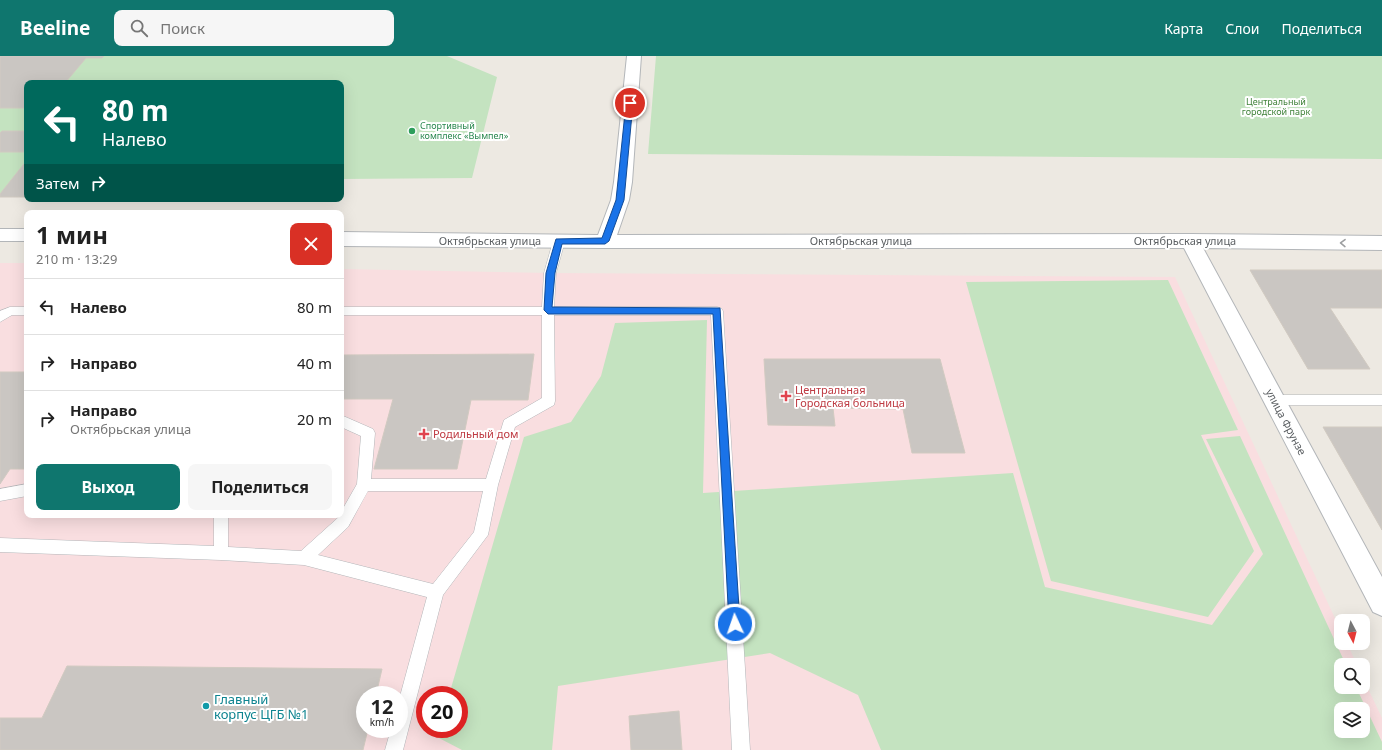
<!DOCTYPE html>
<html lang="ru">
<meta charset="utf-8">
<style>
:root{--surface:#fff;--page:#f6f6f6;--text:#222;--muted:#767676;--line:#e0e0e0;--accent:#0f766e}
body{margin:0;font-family:"Noto Sans",sans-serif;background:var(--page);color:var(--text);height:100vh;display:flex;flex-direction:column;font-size:15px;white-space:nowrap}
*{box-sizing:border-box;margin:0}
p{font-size:13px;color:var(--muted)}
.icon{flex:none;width:22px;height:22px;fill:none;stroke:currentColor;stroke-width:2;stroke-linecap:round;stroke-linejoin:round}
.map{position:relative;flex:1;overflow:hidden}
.drawer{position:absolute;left:24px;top:154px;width:320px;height:308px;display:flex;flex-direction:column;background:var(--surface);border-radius:8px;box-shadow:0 4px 16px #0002}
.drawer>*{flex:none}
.guide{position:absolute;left:24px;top:24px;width:320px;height:122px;border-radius:8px;box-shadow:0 4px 16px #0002;background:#00695c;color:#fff;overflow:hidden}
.needle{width:26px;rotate:173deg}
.fabs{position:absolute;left:1334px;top:558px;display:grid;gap:8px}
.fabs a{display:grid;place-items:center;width:36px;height:36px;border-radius:8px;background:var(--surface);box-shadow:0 4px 16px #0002;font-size:20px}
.speed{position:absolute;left:356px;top:630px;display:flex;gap:8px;font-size:20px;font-weight:700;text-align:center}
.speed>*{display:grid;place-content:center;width:52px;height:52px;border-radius:50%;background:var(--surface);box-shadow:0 4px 16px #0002;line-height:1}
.speed small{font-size:10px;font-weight:400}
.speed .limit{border:6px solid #d22;background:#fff;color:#111}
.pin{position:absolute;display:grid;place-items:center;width:34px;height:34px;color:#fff;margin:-17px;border:2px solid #fff;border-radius:50%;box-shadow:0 1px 4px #0007}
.me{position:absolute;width:44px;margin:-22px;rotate:357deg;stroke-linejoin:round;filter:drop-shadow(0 0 3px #0008)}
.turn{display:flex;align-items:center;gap:14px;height:84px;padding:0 12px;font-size:18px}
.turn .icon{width:52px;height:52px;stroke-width:2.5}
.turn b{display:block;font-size:28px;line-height:34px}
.then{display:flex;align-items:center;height:38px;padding:0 12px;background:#0003;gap:8px;font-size:15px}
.round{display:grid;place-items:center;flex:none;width:42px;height:42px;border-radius:8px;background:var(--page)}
.overview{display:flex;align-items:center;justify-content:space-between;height:68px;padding:0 12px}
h1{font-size:24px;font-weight:700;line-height:30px}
.action{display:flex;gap:8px;margin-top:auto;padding:8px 12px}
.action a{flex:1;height:46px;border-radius:8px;background:var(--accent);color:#fff;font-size:16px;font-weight:700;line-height:46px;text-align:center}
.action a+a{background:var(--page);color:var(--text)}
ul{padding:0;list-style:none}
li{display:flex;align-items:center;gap:12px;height:56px;padding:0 12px;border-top:1px solid var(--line)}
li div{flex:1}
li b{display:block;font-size:15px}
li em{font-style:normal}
header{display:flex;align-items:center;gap:24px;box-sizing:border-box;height:56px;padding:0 20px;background:var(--accent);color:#fff}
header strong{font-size:19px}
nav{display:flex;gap:22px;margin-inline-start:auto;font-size:14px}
.search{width:280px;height:36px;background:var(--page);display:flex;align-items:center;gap:10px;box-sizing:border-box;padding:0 14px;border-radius:8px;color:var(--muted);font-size:15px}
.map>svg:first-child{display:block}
.medical{fill:#f9dee0;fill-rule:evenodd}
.green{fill:#c4e3c0;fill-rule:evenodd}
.building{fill:#cac6c2;stroke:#d1cac1}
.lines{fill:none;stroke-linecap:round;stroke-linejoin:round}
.service-casing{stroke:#b3b6b9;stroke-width:1}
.tertiary-casing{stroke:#b3b6b9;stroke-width:2}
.service{fill:#fff;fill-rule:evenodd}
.tertiary{fill:#fff;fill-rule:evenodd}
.oneway{stroke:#9d9fa1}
.route{fill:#1a73e8;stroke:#114b97}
.leisure-dot{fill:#2e9e5b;stroke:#fff;stroke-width:1.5}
.health-dot{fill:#e0444e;stroke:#fff;stroke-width:1.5}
.culture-dot{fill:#0f9aa8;stroke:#fff;stroke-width:1.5}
.labels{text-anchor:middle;stroke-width:4;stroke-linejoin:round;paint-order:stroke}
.far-park-label{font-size:9px;fill:#40823a;stroke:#fff}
.far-leisure-label{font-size:9px;fill:#27864d;stroke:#fff;text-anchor:start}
.street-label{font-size:11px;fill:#5b5f62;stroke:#fff}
.health-label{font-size:11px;fill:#be3a42;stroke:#fff;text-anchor:start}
.near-culture-label{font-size:13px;fill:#0d838f;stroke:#fff;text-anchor:start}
</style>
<header>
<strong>Beeline</strong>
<div class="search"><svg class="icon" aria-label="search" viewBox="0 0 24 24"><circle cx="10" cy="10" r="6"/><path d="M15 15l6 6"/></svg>Поиск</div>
<nav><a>Карта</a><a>Слои</a><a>Поделиться</a></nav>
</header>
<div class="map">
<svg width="1382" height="694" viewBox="0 0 1382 694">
<rect width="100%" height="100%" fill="#ede9e2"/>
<!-- medical -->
<path class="medical" d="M0,207H27V459H341V213L551,217L1175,221L1341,575V587H1347L1357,609H1341V631H1363V622L1382,662V694H0ZM365,639H399V673H365ZM425,639H459V673H425ZM1341,653H1363V675H1341Z"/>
<!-- green -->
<path class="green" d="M0,0H447L497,21L472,122L341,123V27H27V141H0Z
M656,0H1382V103L648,98Z
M1168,224L1238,374L1201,379L1254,495L1208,561L1051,525L966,226Z
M707,264L703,437L1013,417L1045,531L1212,569L1263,498L1206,383L1240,380L1346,609H1341V631H1356L1382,686V694H881L858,639L770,597L558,630L552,694H462L437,681L439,673H459V639H449L524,381L571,366L601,320L615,267ZM1341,653H1363V675H1341Z"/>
<!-- building -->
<path class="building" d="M0,0H104L102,2H86L65,27H27V52H0Z
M2,75H27V96H0V77Z
M27,104V141H0V138Z
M1250,214H1382V252H1330L1370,313H1308Z
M534,298L528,344H471L457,413H374L393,343H341V299Z
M764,303H940L965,397H912L903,353L833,352L835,370L768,369Z
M0,316H27V413H10L0,428Z
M1323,371H1382V474Z
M67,610L382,613L376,639H365V673H368L363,694H0V662H42Z
M679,655L682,694H631L629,660Z"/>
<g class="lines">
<defs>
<path id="service" d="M559,181L563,182L565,185L556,217L554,251H717L721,252L723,255L750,694H732L711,259H554L555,345L554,349L515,371L498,429L488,479L443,539L403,694H385L391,673H399V644L427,541L304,509L221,504L0,496V482L214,490V459H228V491L301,495L341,459V456L357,428L361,380L341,371V359L373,373L375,377L371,423H486L504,364L542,342V259H341V251H542L544,217L553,185L555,182ZM368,435H483L474,476L433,528L318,499L348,471Z
M10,251H27V259H12L0,266V255Z
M1274,339H1382V349H1274L1269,348L1268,344L1269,340Z
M27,428V440L0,445V433Z"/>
<path id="tertiary" d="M627,0H641L632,126L629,144L617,179L1190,178L1382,180V194L1203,192L1382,521V560L1373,556L1184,192H601L341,190V176L598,179L611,144L614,126Z
M0,173H27V185H0Z"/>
</defs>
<!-- service casing -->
<use href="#service" class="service-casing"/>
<!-- tertiary casing -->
<use href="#tertiary" class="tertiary-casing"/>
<!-- service -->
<use href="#service" class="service"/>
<!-- tertiary -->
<use href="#tertiary" class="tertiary"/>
</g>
<!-- one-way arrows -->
<defs><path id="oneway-chevron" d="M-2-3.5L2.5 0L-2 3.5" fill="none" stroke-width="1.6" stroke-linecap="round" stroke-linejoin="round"/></defs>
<use class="oneway" href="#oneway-chevron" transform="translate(1343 187) rotate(-179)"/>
<!-- route -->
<path class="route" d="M630,45L633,47L624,144L609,185L605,188H562L555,217L552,251L720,252L740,568L738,572L735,574L731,572L729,568L713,258H548L544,254L546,217L556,183L602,182L616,144L626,47Z"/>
<!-- markers -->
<circle class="leisure-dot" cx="412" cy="75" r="4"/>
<g class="health-dot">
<path d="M784 334h4v4h4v4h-4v4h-4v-4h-4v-4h4z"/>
<path d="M422 372h4v4h4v4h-4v4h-4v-4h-4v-4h4z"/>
</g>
<circle class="culture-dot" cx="206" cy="650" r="4"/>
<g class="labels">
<!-- far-park labels -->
<g class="far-park-label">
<text x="1276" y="49">Центральный<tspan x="1276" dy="10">городской парк</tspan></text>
</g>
<!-- far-leisure labels -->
<g class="far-leisure-label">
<text x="420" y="73">Спортивный<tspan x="420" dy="10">комплекс «Вымпел»</tspan></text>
</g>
<!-- street labels -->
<g class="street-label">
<text x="490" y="189">Октябрьская улица</text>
<text x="861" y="189">Октябрьская улица</text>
<text x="1185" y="189">Октябрьская улица</text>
<text transform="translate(1286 366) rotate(62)" y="4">улица Фрунзе</text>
</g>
<!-- health labels -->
<g class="health-label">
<text x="795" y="338">Центральная<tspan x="795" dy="13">Городская больница</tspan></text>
<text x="433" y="382">Родильный дом</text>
</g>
<!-- near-culture labels -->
<g class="near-culture-label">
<text x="214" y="648">Главный<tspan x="214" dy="15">корпус ЦГБ №1</tspan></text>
</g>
</g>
</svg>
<div class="fabs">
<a><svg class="needle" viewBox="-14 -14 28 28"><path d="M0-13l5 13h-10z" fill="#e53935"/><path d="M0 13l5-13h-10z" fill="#767676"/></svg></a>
<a><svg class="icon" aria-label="search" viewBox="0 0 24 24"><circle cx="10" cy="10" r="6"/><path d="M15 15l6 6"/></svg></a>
<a><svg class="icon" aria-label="layers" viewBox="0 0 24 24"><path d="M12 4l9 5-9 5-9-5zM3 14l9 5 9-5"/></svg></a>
</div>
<div class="speed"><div>12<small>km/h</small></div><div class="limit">20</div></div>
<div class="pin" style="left:630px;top:47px;background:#d93025"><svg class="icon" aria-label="arrive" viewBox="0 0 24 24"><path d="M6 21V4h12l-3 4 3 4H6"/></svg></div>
<svg class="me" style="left:735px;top:568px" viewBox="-20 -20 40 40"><circle r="17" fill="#1a73e8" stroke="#fff" stroke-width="3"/><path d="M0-11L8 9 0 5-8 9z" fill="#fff"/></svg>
<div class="guide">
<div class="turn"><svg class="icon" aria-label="left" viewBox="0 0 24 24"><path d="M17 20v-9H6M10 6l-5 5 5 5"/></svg><div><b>80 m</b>Налево</div></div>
<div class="then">Затем<svg class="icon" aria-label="right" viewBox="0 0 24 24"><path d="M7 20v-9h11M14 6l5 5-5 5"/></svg></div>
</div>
<section class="drawer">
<div class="overview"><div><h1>1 мин</h1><p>210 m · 13:29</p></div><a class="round" style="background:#d93025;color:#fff"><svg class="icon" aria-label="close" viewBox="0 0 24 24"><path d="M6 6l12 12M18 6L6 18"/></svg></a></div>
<ul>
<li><svg class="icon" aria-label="left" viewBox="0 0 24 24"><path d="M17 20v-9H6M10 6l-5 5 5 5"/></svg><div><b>Налево</b></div><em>80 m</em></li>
<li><svg class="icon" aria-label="right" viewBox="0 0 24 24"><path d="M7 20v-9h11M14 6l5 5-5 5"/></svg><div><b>Направо</b></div><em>40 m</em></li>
<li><svg class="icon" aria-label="right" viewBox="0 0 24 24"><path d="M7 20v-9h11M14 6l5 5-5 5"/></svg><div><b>Направо</b><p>Октябрьская улица</p></div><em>20 m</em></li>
</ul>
<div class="action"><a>Выход</a><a>Поделиться</a></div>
</section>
</div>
